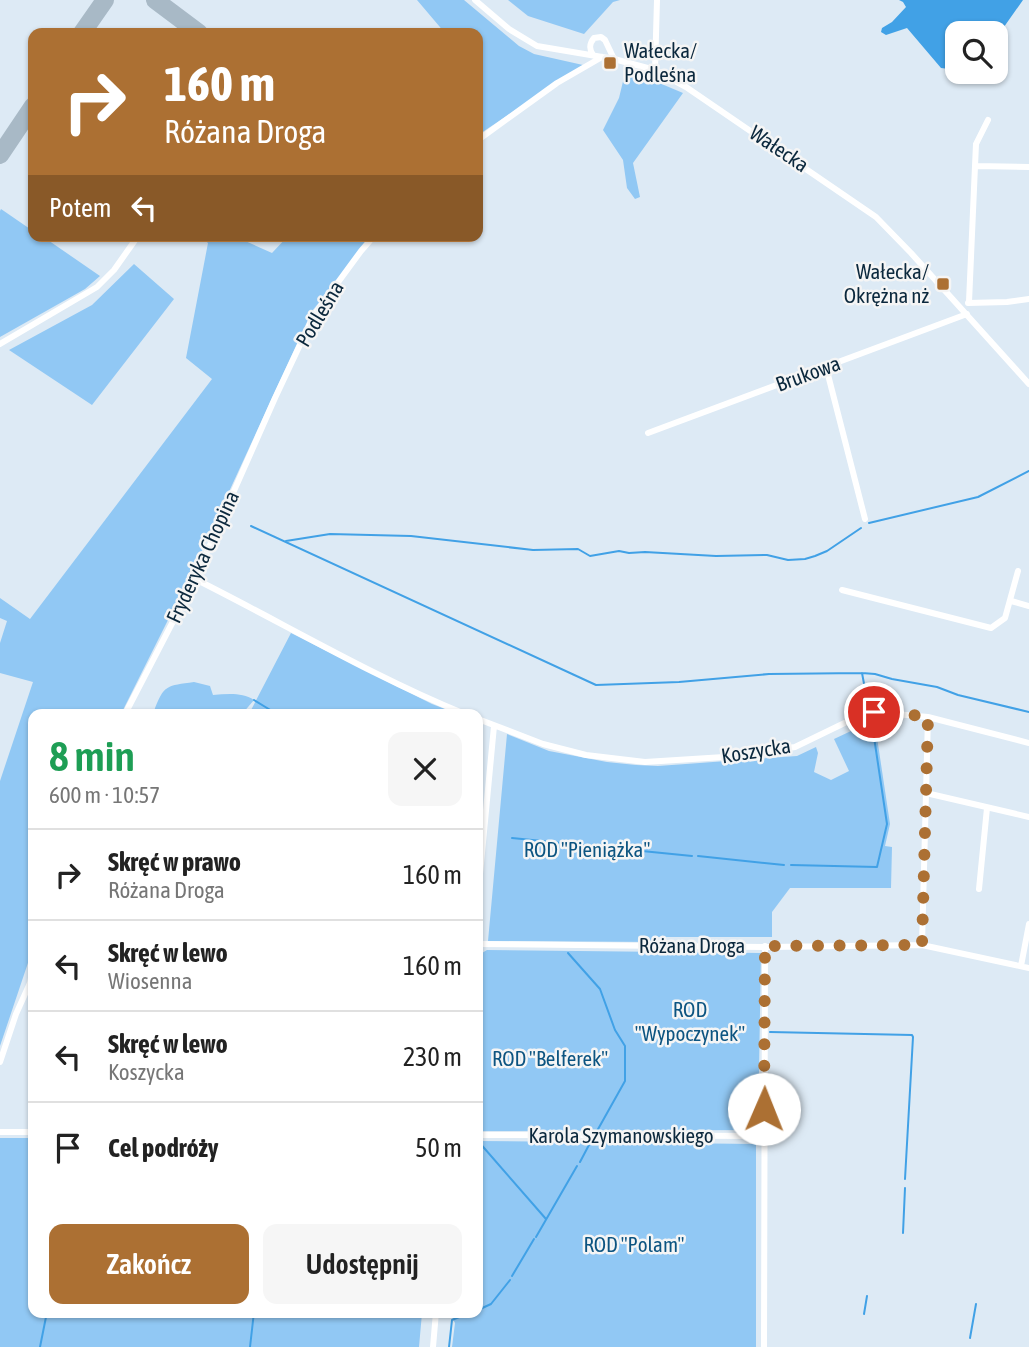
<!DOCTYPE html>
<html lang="pl">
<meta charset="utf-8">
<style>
:root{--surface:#fff;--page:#f6f6f6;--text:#222;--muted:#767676;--line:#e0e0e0;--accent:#ac7033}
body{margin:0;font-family:"Asap Condensed",sans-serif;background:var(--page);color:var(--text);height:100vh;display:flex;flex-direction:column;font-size:26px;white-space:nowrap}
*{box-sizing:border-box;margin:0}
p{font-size:23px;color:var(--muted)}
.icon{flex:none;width:38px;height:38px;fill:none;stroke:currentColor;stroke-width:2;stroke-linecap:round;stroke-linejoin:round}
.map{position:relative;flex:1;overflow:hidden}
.details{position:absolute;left:28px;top:709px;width:455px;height:609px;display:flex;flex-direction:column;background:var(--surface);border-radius:14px;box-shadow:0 2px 5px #0004}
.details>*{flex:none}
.guide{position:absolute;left:28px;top:28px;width:455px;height:214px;border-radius:14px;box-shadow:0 2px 5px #0004;background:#ac7033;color:#fff;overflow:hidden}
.tools{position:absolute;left:945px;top:21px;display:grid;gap:14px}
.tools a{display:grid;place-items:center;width:63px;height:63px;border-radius:14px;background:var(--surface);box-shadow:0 2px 5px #0004;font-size:35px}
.pin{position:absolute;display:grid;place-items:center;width:60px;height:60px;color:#fff;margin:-30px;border:4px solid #fff;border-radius:50%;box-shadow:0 2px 7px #0007}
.me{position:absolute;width:77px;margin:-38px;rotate:1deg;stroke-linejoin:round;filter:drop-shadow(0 0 5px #0008)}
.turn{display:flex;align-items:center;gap:24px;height:147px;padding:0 21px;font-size:32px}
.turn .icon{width:91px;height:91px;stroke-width:2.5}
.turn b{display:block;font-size:49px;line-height:60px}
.then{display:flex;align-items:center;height:66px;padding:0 21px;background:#0003;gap:14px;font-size:26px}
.round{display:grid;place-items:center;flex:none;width:74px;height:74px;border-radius:14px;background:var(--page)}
.head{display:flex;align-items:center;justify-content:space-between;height:119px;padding:0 21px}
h1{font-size:42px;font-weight:600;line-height:52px;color:#1e9e55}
.button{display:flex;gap:14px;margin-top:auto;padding:14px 21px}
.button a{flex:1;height:80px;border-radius:14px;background:var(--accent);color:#fff;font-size:28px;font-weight:600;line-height:80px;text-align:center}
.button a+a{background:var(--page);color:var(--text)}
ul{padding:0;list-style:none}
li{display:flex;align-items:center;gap:21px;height:91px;padding:0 21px;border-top:2px solid var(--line)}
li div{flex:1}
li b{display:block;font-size:26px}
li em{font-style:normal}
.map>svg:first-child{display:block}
.green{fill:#91c8f4}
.water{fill:#41a1e6}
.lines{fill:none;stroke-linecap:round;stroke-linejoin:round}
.stream{stroke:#41a1e6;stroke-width:2}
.taxiway{stroke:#a8b9c6;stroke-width:18}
.minor{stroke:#fff;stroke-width:6}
.route{stroke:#ac7033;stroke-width:12;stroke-dasharray:0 21.6}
.poi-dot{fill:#ac7033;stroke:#f5f5f5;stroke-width:2.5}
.labels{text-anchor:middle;stroke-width:5;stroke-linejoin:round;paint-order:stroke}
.poi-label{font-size:21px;fill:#0b283d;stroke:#f5f5f5;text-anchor:start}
.street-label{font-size:21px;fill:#0b283d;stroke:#f5f5f5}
.park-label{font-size:21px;fill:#0c5481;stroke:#f5f5f5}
</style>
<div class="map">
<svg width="1029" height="1347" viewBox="0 0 1029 1347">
<rect width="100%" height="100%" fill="#ddeaf5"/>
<!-- green -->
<path class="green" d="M417,0H464L519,46L534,54L583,65L478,135V33H445Z
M508,0H620L613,2L584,34L528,16Z
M626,69L683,93L633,163L640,197L635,199L627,188L623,160L603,130L619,98Z
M1,209L33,231V236H42L100,276L85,289L0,337V211Z
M201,236H234L272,253L288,236H373L312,311L193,570L121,714H33V948L0,1046V781L33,682L0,673V643L7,621L0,618V598L30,619L212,379L186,358L208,243Z
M134,264L174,299L92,405L9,350L92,305Z
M291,633L432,704L458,714H249Z
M194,682L210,686L213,695C227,694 242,692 254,700L242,714H158L154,711C164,684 167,686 194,682Z
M866,724H875L890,824L885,846L892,847L891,888H790L772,912V937H658L656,942L488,941L507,734L549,751L607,762L636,765L658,766L797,756L816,747L818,753L814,772L831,780L849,771L834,739Z
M487,950L761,953L758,1130L478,1131V1004L482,953Z
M0,1138H33V1312L422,1313L419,1347H0Z
M478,1141L756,1144V1347H452L455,1323L452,1317V1313L478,1312Z"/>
<!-- water -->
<path class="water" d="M899,0H1023L999,34L996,45V33H957V70L941,68L907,28L886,35L881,32L882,28L892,22L906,7L903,2Z"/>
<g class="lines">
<!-- stream -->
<path class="stream" d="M869,523L978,497L1029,471
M251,526L596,685L679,682L769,674L862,673L875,674L892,679L937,687L958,695L1029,712
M286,541L330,534L411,536L533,550L578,549L590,556L619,551L629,553L645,552L716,556L767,555L788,560L805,559L815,556L827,551L861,528
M862,673L868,705
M254,700L272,711
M512,838L692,856
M698,856L784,865
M791,865L877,867L887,824L871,717
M568,953L600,989L615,1030L625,1046V1081L597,1131
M770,1032L912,1035L913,1037L905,1179
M478,1141L546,1219
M580,1162L590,1143
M903,1233L905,1188
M536,1237L577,1166
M512,1276L534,1239
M478,1310L491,1304L510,1280
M864,1314L867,1296
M970,1338L976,1304
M40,1347L47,1312
M250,1347L254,1312
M449,1347L452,1320L471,1312"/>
<!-- taxiway -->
<path class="taxiway" d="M155,0L199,33
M82,33L105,0
M0,155L33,106"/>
<!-- minor -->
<path class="minor" d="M475,0L509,29L537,46L614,59L655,70L686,87L876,217L911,253L1029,384
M593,55C589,49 589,44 594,38L601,37L605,40L614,59
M655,70L657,0
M478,140L557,83L602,57
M975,166L976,144L988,120
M969,302L975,166L1029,167
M968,303L1007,302L1029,299
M0,344L97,287L114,270L138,236
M826,367L865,519
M648,433L967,314
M195,579C285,624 372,676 465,714
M842,590L991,628L1005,618L1018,571
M1011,601L1029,606
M125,714L195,579L275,398L314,315L361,251L374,236
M478,719L543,744L586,755L645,762L740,756L795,747L861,715L874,712L928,717L1029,743
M926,793L1029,817
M979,889L987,808
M478,895L494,726
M478,944L769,947L922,945L1029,968
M922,945L928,717
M1021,966L1029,924
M0,1062L16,1014L30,983L33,968
M0,1132H33
M478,1135L764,1136
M433,1347L436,1312
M764,1347L765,946"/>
</g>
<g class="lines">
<!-- route -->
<path class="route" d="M764,1109L765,946L922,945L928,717L892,712H874"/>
</g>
<!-- markers -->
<g class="poi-dot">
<rect x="603" y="56" width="14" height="14" rx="3.5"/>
<rect x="936" y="277" width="14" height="14" rx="3.5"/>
</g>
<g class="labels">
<!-- poi labels -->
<g class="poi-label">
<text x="624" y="58">Wałecka/<tspan x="624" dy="24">Podleśna</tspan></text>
<text x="929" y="279" text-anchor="end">Wałecka/<tspan x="929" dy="24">Okrężna nż</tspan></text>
</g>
<!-- street labels -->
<g class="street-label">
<text transform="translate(779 149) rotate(34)" y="7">Wałecka</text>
<text transform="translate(320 314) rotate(-59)" y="7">Podleśna</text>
<text transform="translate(808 374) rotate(-20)" y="7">Brukowa</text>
<text transform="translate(203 557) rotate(-65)" y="7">Fryderyka Chopina</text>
<text transform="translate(756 751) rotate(-9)" y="7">Koszycka</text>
<text x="692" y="953">Różana Droga</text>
<text x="621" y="1143">Karola Szymanowskiego</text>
</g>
<!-- park labels -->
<g class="park-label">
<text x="587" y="857">ROD "Pieniążka"</text>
<text x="690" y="1017">ROD<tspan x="690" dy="24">"Wypoczynek"</tspan></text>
<text x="550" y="1066">ROD "Belferek"</text>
<text x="634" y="1252">ROD "Polam"</text>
</g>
</g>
</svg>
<div class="tools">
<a><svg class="icon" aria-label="search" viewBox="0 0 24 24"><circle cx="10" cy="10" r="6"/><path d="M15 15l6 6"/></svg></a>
</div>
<div class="pin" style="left:874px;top:712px;background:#d93025"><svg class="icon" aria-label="arrive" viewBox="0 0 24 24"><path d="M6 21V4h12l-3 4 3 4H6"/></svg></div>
<svg class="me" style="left:764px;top:1109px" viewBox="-20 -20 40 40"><circle r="19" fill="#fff"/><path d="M0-13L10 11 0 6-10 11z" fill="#ac7033"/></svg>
<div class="guide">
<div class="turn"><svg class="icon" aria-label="right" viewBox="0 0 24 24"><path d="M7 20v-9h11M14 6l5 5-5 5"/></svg><div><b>160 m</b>Różana Droga</div></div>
<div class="then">Potem<svg class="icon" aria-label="left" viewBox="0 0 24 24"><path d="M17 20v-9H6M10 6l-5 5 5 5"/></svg></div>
</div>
<section class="details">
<div class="head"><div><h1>8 min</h1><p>600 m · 10:57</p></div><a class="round"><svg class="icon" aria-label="close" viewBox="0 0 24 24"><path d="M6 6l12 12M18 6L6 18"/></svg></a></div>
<ul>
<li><svg class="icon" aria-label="right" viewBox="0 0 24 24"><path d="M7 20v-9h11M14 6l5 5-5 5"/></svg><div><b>Skręć w prawo</b><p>Różana Droga</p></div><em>160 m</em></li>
<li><svg class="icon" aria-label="left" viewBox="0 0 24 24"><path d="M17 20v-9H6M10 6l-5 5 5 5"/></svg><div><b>Skręć w lewo</b><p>Wiosenna</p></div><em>160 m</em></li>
<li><svg class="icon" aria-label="left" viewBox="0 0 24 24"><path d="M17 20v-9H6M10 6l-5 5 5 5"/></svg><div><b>Skręć w lewo</b><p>Koszycka</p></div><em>230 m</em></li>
<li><svg class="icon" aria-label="arrive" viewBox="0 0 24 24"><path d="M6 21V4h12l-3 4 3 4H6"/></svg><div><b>Cel podróży</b></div><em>50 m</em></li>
</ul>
<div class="button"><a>Zakończ</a><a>Udostępnij</a></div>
</section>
</div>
